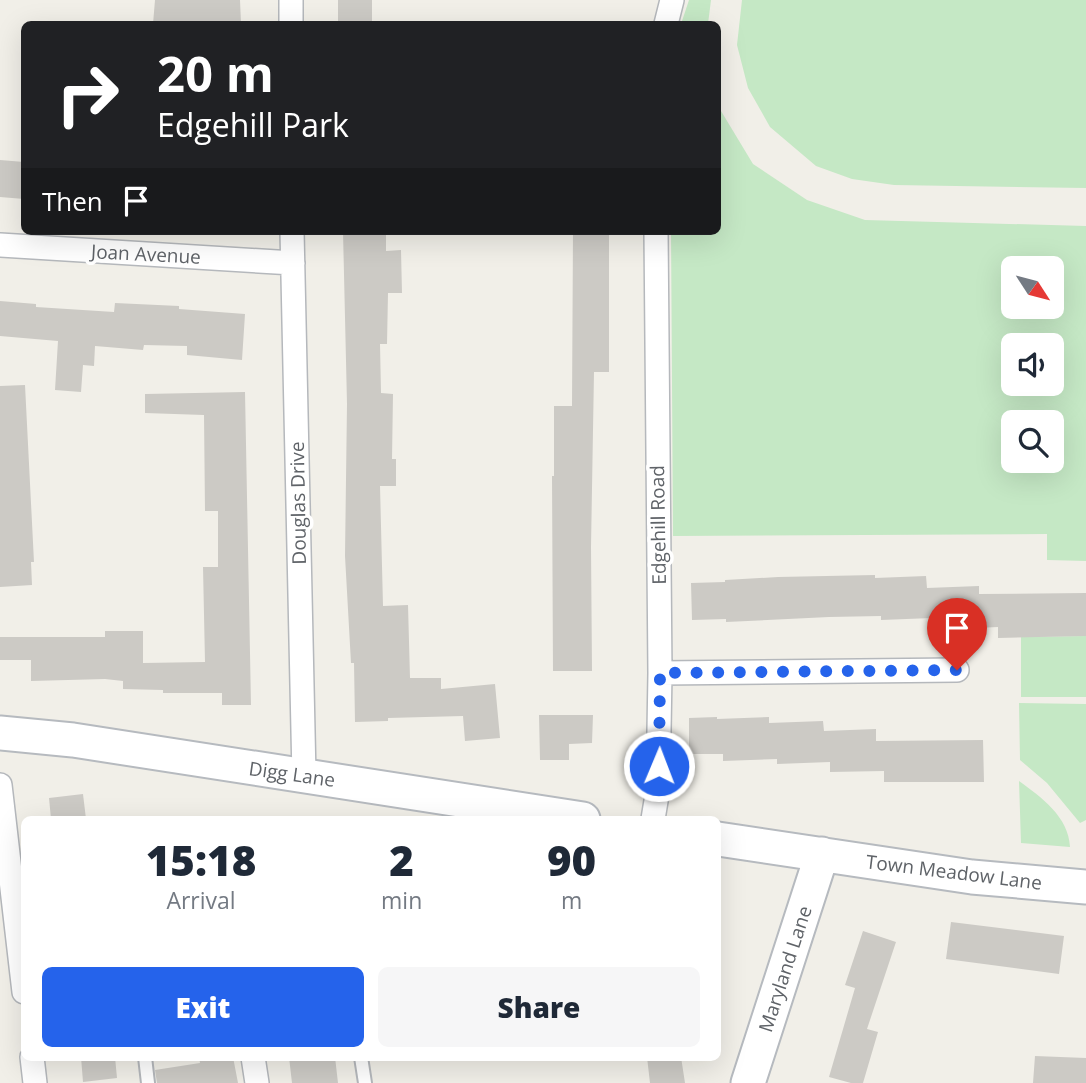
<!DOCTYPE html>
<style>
:root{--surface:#fff;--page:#f6f6f7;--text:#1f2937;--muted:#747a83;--accent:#2563eb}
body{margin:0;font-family:"Open Sans",sans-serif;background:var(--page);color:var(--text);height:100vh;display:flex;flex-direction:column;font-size:26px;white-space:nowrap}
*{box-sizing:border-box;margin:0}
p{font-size:23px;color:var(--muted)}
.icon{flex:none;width:38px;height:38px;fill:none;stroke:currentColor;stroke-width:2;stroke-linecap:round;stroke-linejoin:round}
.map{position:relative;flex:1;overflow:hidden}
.panel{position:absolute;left:21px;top:816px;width:700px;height:245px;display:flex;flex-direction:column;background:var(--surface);border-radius:10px;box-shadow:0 7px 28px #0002}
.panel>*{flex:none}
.top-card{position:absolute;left:21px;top:21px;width:700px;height:214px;border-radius:10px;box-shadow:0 7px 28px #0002;background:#202124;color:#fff;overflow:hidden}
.needle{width:46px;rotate:126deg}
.buttons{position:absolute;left:1001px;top:256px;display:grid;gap:14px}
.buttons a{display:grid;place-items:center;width:63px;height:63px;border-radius:10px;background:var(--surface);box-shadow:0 7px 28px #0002;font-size:35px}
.pin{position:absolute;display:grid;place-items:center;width:60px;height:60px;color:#fff;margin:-72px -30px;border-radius:50% 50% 50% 0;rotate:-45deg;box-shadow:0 0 7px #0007}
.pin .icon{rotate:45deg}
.me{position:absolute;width:77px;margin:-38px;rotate:1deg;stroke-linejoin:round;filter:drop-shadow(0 0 5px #0008)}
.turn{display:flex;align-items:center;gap:24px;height:147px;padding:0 21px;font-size:32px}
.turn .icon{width:91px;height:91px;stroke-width:2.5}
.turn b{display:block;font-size:49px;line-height:60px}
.then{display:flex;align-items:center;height:66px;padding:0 21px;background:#0003;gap:14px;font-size:26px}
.eta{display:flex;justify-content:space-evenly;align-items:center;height:119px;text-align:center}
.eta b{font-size:42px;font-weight:800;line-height:49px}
.cta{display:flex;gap:14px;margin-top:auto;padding:14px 21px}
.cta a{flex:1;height:80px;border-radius:10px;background:var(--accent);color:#fff;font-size:28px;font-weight:800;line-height:80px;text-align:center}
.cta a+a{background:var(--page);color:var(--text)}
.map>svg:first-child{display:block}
.green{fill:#c5e8c5;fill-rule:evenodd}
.building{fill:#cccac5}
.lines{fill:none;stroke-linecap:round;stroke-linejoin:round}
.lane-casing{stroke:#b5b8bc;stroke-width:16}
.street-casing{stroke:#b5b8bc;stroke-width:26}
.secondary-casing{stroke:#b6babf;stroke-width:37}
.lane{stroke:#fff;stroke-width:12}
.street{stroke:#fff;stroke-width:23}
.secondary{stroke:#fff;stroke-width:33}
.route{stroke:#2563eb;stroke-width:12;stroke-dasharray:0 21.6}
.labels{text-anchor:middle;stroke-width:7;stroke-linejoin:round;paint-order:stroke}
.street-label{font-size:19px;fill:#5f6368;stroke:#fff}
</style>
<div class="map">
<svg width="1086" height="1083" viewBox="0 0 1086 1083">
<rect width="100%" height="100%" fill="#f1efe8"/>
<!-- green -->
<path class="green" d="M689,0H711L708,24H681Z
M742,0H1086V188L894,185L852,179L816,166L770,127L748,88L737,45Z
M718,106L753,164L807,200L865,220L1086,226V561L1047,560V534L673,536L671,231H718ZM1013,268H1052V306H1013ZM1013,345H1052V383H1013ZM1013,422H1052V460H1013Z
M1086,636V697H1021V637Z
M1019,703L1086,704V820L1080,823L1047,783L1020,760Z
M1019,781C1041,797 1069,817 1070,847L1021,843Z"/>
<!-- building -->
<path class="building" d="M155,0H240L241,24H153Z
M338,0H372V24H338Z
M0,160L24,162V199L0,197Z
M343,231H386V251L401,250L402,293H388L387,344H380L381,393L393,394L392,459H396V486H380L383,606L408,605L410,678H441V689L495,684L500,738L465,741L463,716L388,718V721L355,722L354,663H351L345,556L347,404Z
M573,231H609V372H594L591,547L592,671H553L552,476H554V406H572Z
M0,301L36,304V307L114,312L115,303L179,306V309L245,314L242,360L187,355V346L144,345L143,350L95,346L94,366L83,365L81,392L55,390L58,341L0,336Z
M25,385L34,562H31L32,585L0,587V386Z
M245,392L251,705H222V693H163V690L123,689V681L105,679L31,681V660H0V637H105V631H143V663L205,662L203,567H218V511H205L204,415L145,413V394Z
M875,575V578L926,576L927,588L979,586V594L1086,593V636L998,638V627L933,630L932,618L881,620V616L829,617L726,622V619L692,620L691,583L725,582V580L778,577Z
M539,715H593L592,743L569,744V760H540Z
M717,717V719L769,717V723L823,721L824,731L876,729V741L983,740L984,782H884V771L830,772V762L777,764V759L723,761V754H689V718Z
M83,794L86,819H51L49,798Z
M951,922L1064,936L1059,974L946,959Z
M863,931L896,942L867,1029L878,1032L863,1083H851L829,1077L855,988L845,985Z
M1035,1056L1086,1058V1083H1033Z
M81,1057H115L117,1078L83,1082Z
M199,1057H233L238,1083H157L155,1070L200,1063Z
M289,1057H335L338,1083H292Z
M647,1057H681L685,1083H650Z"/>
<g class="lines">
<defs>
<path id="lane" d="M145,1057L148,1083
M361,1057L365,1083"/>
<path id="street" d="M291,0V24
M666,24L672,0
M292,231L304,776
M0,245L293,263
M660,673L957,670
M0,785L24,992
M653,819L658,789L660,673L656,231
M32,1057L35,1083
M253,1057L257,1083"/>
<path id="secondary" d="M0,733L73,740L583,819
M718,839L972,877L1086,887
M748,1083L822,854"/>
</defs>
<!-- lane casing -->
<use href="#lane" class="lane-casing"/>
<!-- street casing -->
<use href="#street" class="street-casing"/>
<!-- secondary casing -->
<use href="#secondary" class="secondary-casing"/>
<!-- lane -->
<use href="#lane" class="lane"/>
<!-- street -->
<use href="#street" class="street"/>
<!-- secondary -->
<use href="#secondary" class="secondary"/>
</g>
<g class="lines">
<!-- route -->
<path class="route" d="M659,766L660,673L957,670"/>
</g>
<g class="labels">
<!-- street labels -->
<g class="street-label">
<text transform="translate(146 254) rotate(3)" y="7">Joan Avenue</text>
<text transform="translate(298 503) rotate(-91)" y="7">Douglas Drive</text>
<text transform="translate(658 525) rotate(-91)" y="7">Edgehill Road</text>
<text transform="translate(292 774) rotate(8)" y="7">Digg Lane</text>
<text transform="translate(954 872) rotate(7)" y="7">Town Meadow Lane</text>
<text transform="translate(785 969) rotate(-72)" y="7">Maryland Lane</text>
</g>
</g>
</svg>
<div class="buttons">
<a><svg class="needle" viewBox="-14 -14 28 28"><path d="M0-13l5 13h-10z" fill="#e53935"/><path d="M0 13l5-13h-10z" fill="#747a83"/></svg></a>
<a><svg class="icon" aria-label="sound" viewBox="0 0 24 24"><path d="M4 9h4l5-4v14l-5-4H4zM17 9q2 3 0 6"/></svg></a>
<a><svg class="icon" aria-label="search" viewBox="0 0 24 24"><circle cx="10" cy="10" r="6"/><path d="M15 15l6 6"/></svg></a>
</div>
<div class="pin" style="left:957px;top:670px;background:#d93025"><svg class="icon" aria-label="arrive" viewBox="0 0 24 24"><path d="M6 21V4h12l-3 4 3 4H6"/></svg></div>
<svg class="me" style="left:659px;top:766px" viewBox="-20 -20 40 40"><circle r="17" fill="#2563eb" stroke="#fff" stroke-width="3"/><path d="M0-11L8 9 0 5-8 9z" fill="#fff"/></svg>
<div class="top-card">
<div class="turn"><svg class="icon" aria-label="right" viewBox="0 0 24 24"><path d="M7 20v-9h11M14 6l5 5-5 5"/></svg><div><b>20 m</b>Edgehill Park</div></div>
<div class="then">Then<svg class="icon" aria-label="arrive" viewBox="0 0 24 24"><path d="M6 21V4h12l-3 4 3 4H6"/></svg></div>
</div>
<section class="panel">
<div class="eta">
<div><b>15:18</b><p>Arrival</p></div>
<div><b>2</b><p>min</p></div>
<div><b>90</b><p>m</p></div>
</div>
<div class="cta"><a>Exit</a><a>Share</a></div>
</section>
</div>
